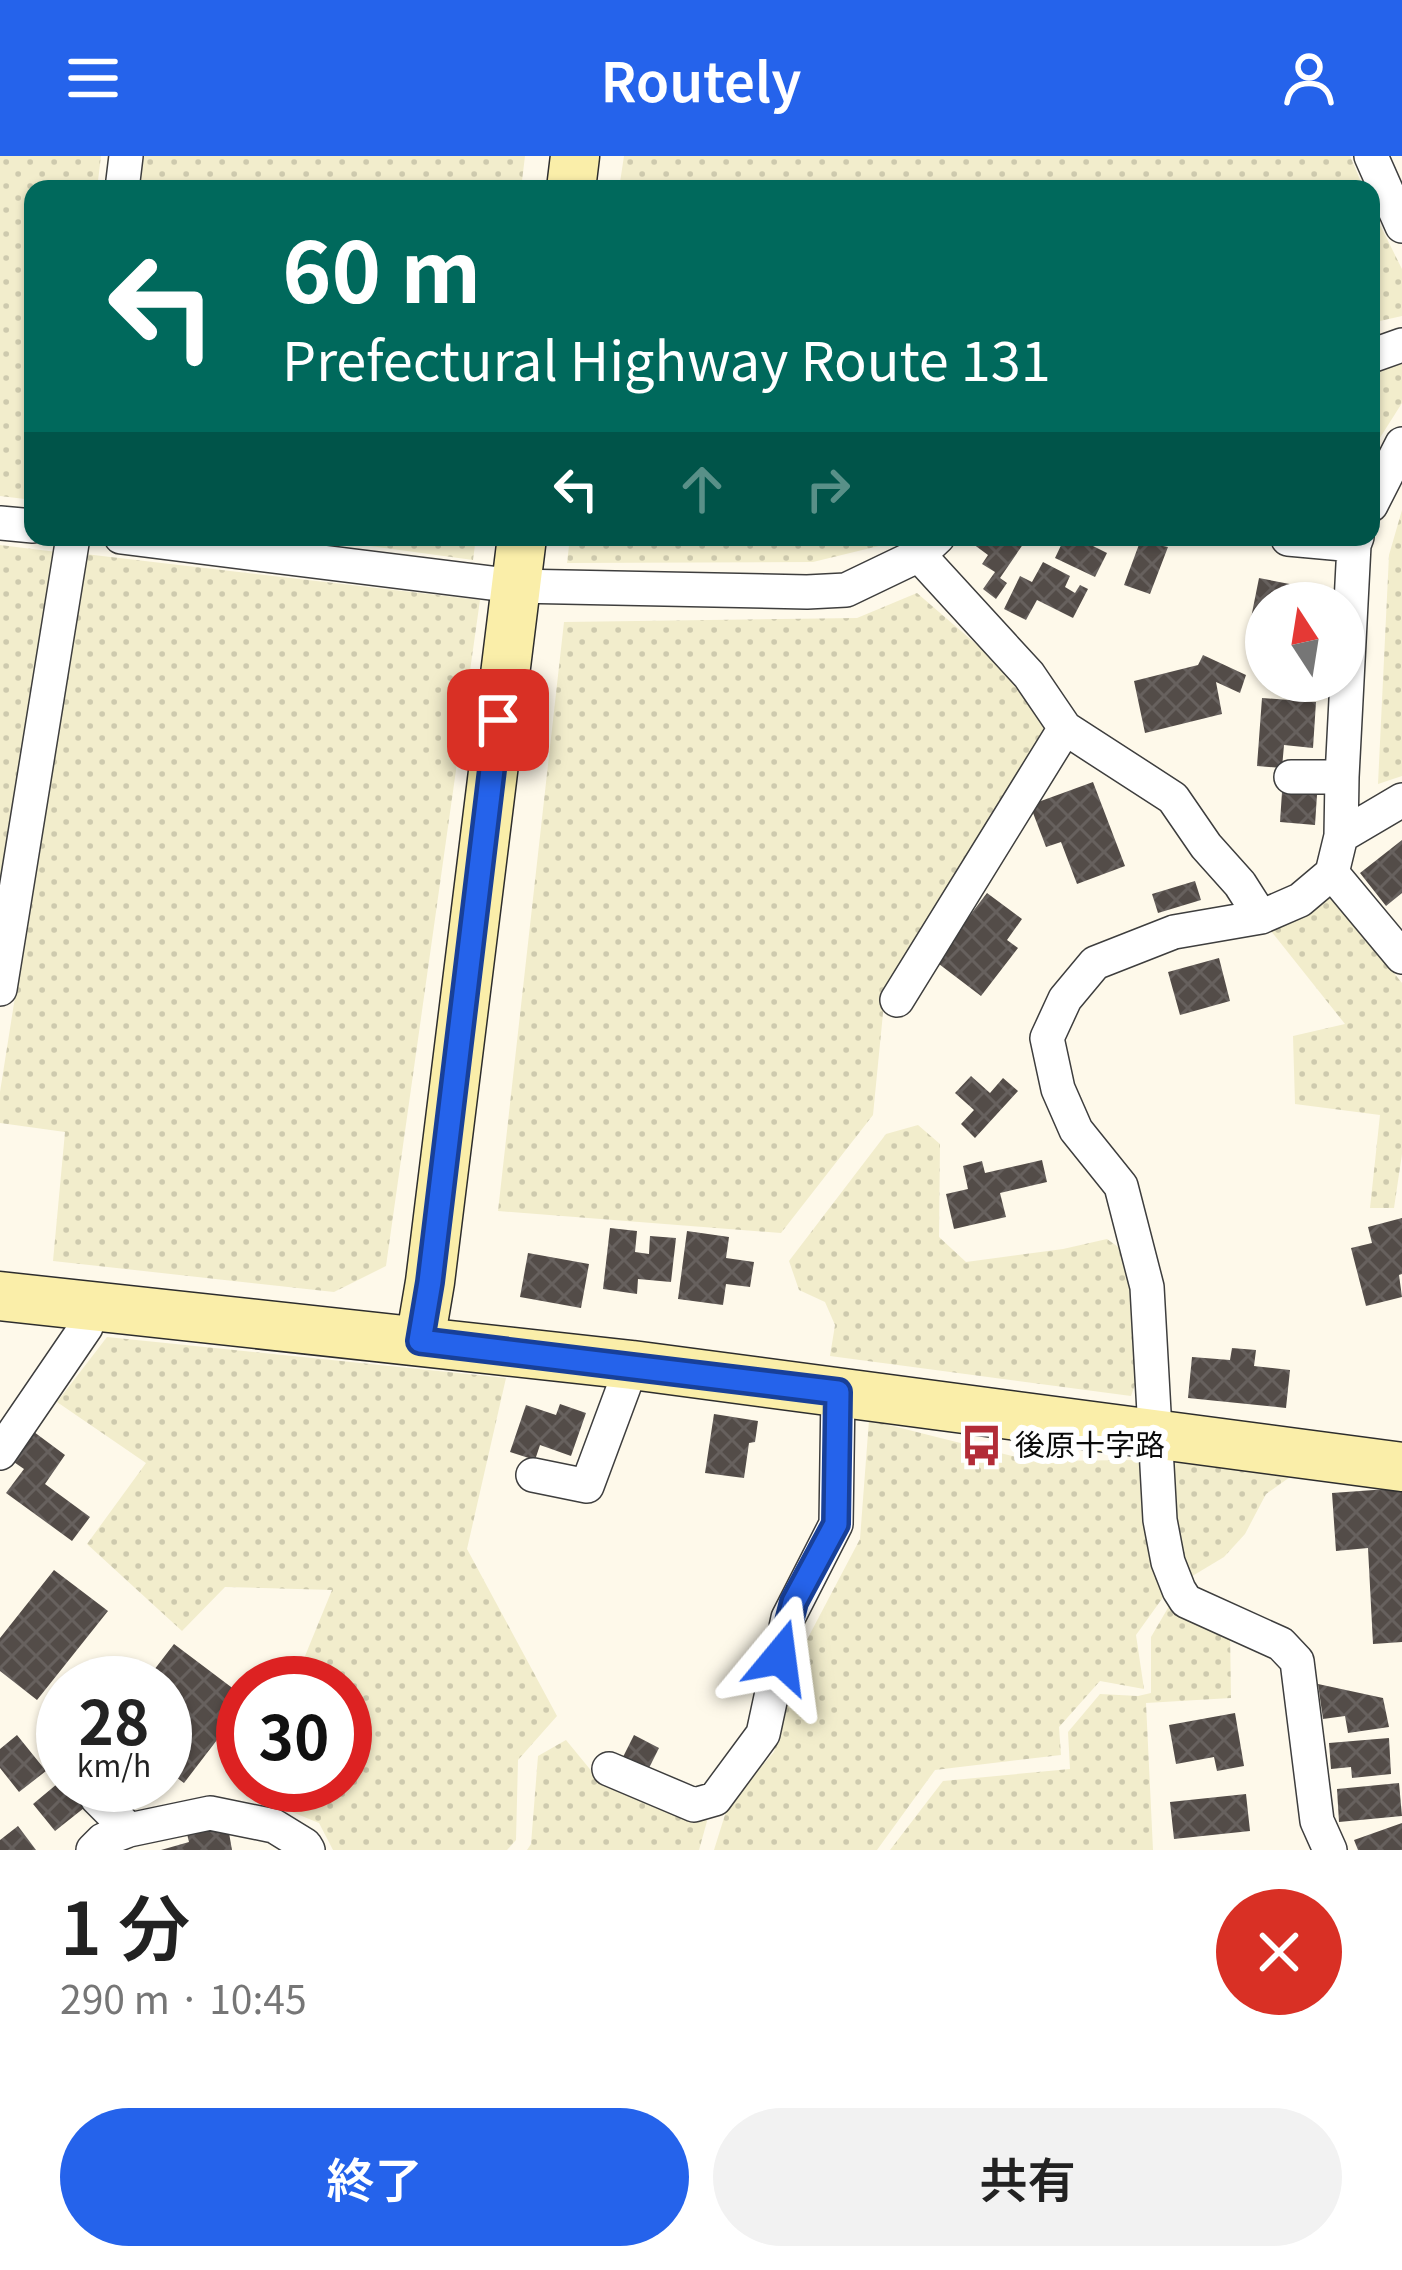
<!DOCTYPE html>
<html lang="ja">
<meta charset="utf-8">
<style>
:root{--surface:#fff;--page:#f2f2f2;--text:#222;--muted:#767676;--accent:#2563eb}
body{margin:0;font-family:Georgia,"Noto Sans JP",serif;background:var(--page);color:var(--text);height:100vh;display:flex;flex-direction:column;font-size:45px;white-space:nowrap}
*{box-sizing:border-box;margin:0}
p{font-size:39px;color:var(--muted)}
.icon{flex:none;width:66px;height:66px;fill:none;stroke:currentColor;stroke-width:2;stroke-linecap:round;stroke-linejoin:round}
.map{position:relative;height:1694px;overflow:hidden}
.details{display:flex;flex-direction:column;background:var(--surface);flex:1}
.details>*{flex:none}
.top-card{position:absolute;left:24px;top:24px;width:1356px;height:366px;border-radius:24px;box-shadow:0 3px 9px #0004;background:#00695c;color:#fff;overflow:hidden}
.needle{width:78px;rotate:348deg}
.tools{position:absolute;left:1245px;top:426px;display:grid;gap:24px}
.tools a{display:grid;place-items:center;width:120px;height:120px;border-radius:50%;background:var(--surface);box-shadow:0 3px 9px #0004;font-size:60px}
.speed{position:absolute;left:36px;top:1500px;display:flex;gap:24px;font-size:60px;font-weight:700;text-align:center}
.speed>*{display:grid;place-content:center;width:156px;height:156px;border-radius:50%;background:var(--surface);box-shadow:0 3px 9px #0004;line-height:1}
.speed small{font-size:30px;font-weight:400}
.speed .limit{border:18px solid #d22;background:#fff;color:#111}
.pin{position:absolute;display:grid;place-items:center;width:102px;height:102px;color:#fff;margin:-51px;border-radius:24px;box-shadow:0 6px 18px #0006}
.me{position:absolute;width:132px;margin:-66px;rotate:16deg;stroke-linejoin:round;filter:drop-shadow(0 0 9px #0008)}
.turn{display:flex;align-items:center;gap:42px;height:252px;padding:0 60px;font-size:54px}
.turn .icon{width:156px;height:156px;stroke-width:2.5}
.turn b{display:block;font-size:84px;line-height:102px}
.lanes{display:flex;align-items:center;height:114px;padding:0 60px;background:#0003;justify-content:center;gap:60px;direction:ltr}
.lanes .off{opacity:.35}
.round{display:grid;place-items:center;flex:none;width:126px;height:126px;border-radius:63px;background:var(--page)}
.head{display:flex;align-items:center;justify-content:space-between;height:204px;padding:0 60px}
h1{font-size:72px;font-weight:600;line-height:90px}
.action{display:flex;gap:24px;margin-top:auto;padding:24px 60px}
.action a{flex:1;height:138px;border-radius:72px;background:var(--accent);color:#fff;font-size:48px;font-weight:600;line-height:138px;text-align:center}
.action a+a{background:var(--page);color:var(--text)}
header{display:flex;justify-content:space-between;align-items:center;height:156px;padding:0 60px;background:var(--accent);color:#fff;font-size:54px;font-weight:600}
.map>svg:first-child{display:block}
.farmland{fill:url(#farmland-dots)}
.building{fill:url(#building-cross-hatch)}
.lines{fill:none;stroke-linecap:round;stroke-linejoin:round}
.street-casing{stroke:#3e3e3e;stroke-width:36}
.secondary-casing{stroke:#2d2d2d;stroke-width:51}
.street{stroke:#fff;stroke-width:33}
.secondary{stroke:#faeea9;stroke-width:48}
.route-casing{stroke:#184099;stroke-width:30}
.route{stroke:#2563eb;stroke-width:21}
.labels{text-anchor:middle;stroke-width:12;stroke-linejoin:round;paint-order:stroke}
.poi-label{font-size:30px;fill:#0b0b0b;stroke:#fff;text-anchor:start}
</style>
<header><svg class="icon" aria-label="menu" viewBox="0 0 24 24"><path d="M4 6h16M4 12h16M4 18h16"/></svg>Routely<svg class="icon" aria-label="person" viewBox="0 0 24 24"><circle cx="12" cy="8" r="4"/><path d="M4 21q1-7 8-7t8 7"/></svg></header>
<div class="map">
<svg width="1402" height="1694" viewBox="0 0 1402 1694">
<defs>
<pattern id="farmland-dots" width="8" height="8" patternUnits="userSpaceOnUse" patternTransform="scale(3)"><rect width="8" height="8" fill="#f2edcc"/><path d="M2 2h.1M6 6h.1" fill="none" stroke="#cecaae" stroke-width="1.8" stroke-linecap="round"/></pattern>
<pattern id="building-cross-hatch" width="8" height="8" patternUnits="userSpaceOnUse" patternTransform="scale(3)"><rect width="8" height="8" fill="#534c48"/><path d="M0 0l8 8M0 8l8-8" fill="none" stroke="#67615e"/></pattern>
</defs>
<rect width="100%" height="100%" fill="#fef9ea"/>
<!-- farmland -->
<path class="farmland" d="M0,0H101L97,33H33V344L0,340Z
M144,0H525L521,33H140Z
M624,0H1350L1364,33H619Z
M1371,51L1402,113V160L1371,167Z
M1402,207V247L1371,296V216Z
M1402,354V620L1378,628L1389,399Z
M304,381H476L473,404Z
M570,381H894L887,388L813,406L567,407Z
M0,389L57,396L0,725Z
M85,398L480,444L386,1110L334,1136L53,1105L65,976L0,967V936Z
M917,437L1019,525L1052,571L884,847L873,959L781,1077L498,1055L564,466L857,462Z
M1332,741L1402,827V998L1394,1052H1370L1380,959L1295,948L1293,880L1345,868L1271,775Z
M918,969L940,988L939,1081L966,1106L1063,1093L1107,1083L1128,1098L1142,1209L1131,1240L830,1200L835,1169L825,1146L799,1134L789,1105L886,978Z
M107,1181L506,1222L467,1393L557,1560L518,1604L516,1684L507,1694H333L319,1667L248,1638L252,1629H345V1527H294L332,1434L225,1431L182,1475L87,1388L146,1307L57,1246Z
M869,1264L1032,1305L1139,1304L1153,1396L1169,1433L1136,1479L1144,1533L1100,1525L1059,1571L1061,1599L935,1614L877,1694H714L728,1649L774,1596L791,1514L860,1383Z
M1170,1303L1297,1316L1266,1338L1245,1378L1224,1401L1189,1422L1173,1365Z
M1172,1445L1230,1475L1231,1542L1146,1547L1153,1694H890L943,1625L1070,1613L1068,1576L1100,1538L1138,1540L1151,1537V1481Z
M566,1584L598,1623L709,1658L699,1694H527L531,1688L538,1600Z"/>
<!-- building -->
<path class="building" d="M972,381H1028L1000,422L1007,427L996,443L983,433L995,416L982,408L988,399L969,385Z
M1065,381H1075L1107,397L1095,421L1055,402Z
M1150,381H1167L1163,390L1168,391L1150,438L1124,429L1141,383L1149,384Z
M1043,406L1070,420L1065,431L1075,437L1080,429L1088,433L1073,462L1037,444L1026,464L1004,453L1020,420L1032,426Z
M1259,422L1300,430L1297,447H1266V471L1250,467Z
M1203,499L1246,519L1240,537L1216,526L1222,558L1145,577L1134,525L1198,509Z
M1262,542L1316,546L1313,592L1284,589L1282,612L1257,610Z
M1093,626L1125,710L1077,728L1061,686L1046,691L1030,649Z
M1282,636L1317,639L1315,669L1280,666Z
M1402,684V737L1386,750L1360,717Z
M1195,725L1201,744L1158,757L1152,738Z
M987,737L1022,763L1007,784L1018,792L981,840L935,805Z
M1219,802L1230,845L1180,859L1168,816Z
M971,920L990,937L1003,922L1018,935L975,982L961,968L974,954L955,937Z
M1042,1004L1047,1026L1000,1037L1006,1061L954,1073L946,1038L968,1033L963,1010L982,1005L985,1017Z
M1402,1062V1118L1399,1119L1402,1141L1366,1150L1351,1092L1372,1087L1368,1071Z
M610,1072L637,1075L635,1096L649,1098L650,1080L676,1082L671,1126L638,1123L637,1138L603,1133Z
M687,1075L729,1081L726,1102L754,1106L750,1131L726,1128L723,1149L678,1143Z
M528,1097L589,1108L581,1152L520,1141Z
M1232,1192L1256,1194L1254,1210L1290,1214L1286,1252L1188,1242L1192,1201L1230,1204Z
M560,1248L586,1257L571,1300L540,1289L535,1304L510,1296L526,1249L556,1259Z
M714,1258L758,1265L755,1286L749,1287L744,1322L705,1317Z
M30,1273L65,1299L45,1328L90,1361L72,1385L6,1337L24,1313L8,1302Z
M1402,1332V1486L1373,1488L1368,1392L1336,1395L1332,1337Z
M54,1414L108,1455L37,1544L0,1515V1482Z
M174,1488L243,1540V1550L184,1627L165,1613V1527H144Z
M1318,1528L1383,1542L1389,1571L1348,1577L1345,1560L1323,1563Z
M1235,1557L1244,1610L1217,1615L1214,1601L1176,1608L1169,1569Z
M17,1579L46,1615L19,1636L0,1612V1593Z
M634,1579L659,1592L647,1616L622,1603Z
M1389,1582L1391,1618L1352,1622L1351,1611L1331,1613L1329,1587Z
M63,1623V1629L84,1652L55,1675L33,1648Z
M1399,1627L1402,1660L1339,1666L1337,1633Z
M1246,1638L1250,1675L1174,1683L1170,1646Z
M1402,1667V1694H1358L1354,1684Z
M18,1670L36,1694H0V1684Z
M214,1672L229,1677L232,1694H161L189,1686L187,1678Z"/>
<g class="lines">
<defs>
<path id="street" d="M1371,0L1402,70
M122,33L126,0
M1371,200L1402,189
M1371,349L1402,288
M0,367L33,370
M121,381L515,430L807,436L846,434L919,399L938,381
M1288,383L1354,389
M919,399L1029,519L1065,572L1173,642L1206,690L1240,728L1261,761
M1291,621H1342
M1341,680L1402,644
M1332,717L1402,801
M0,833L73,381
M897,844L1065,572
M0,1297L86,1171L92,1150
M533,1319L587,1330L632,1209
M609,1613L694,1649L715,1643L763,1578L788,1462L836,1368L838,1236
M95,1629L97,1642L129,1674
M93,1694L103,1684L129,1674L210,1657L274,1670L305,1689L308,1694
M1330,1694L1317,1665L1297,1505L1281,1488L1186,1445L1179,1434L1168,1406L1160,1364L1147,1131L1121,1030L1076,974L1058,933L1047,882L1065,843L1095,807L1174,776L1261,761L1300,744L1332,717L1341,680L1342,621L1354,389L1357,381"/>
<path id="secondary" d="M571,33L575,0
M0,1140L632,1209L1402,1311
M420,1185L430,1126L522,381"/>
</defs>
<!-- street casing -->
<use href="#street" class="street-casing"/>
<!-- secondary casing -->
<use href="#secondary" class="secondary-casing"/>
<!-- street -->
<use href="#street" class="street"/>
<!-- secondary -->
<use href="#secondary" class="secondary"/>
</g>
<g class="lines">
<defs>
<path id="route" d="M498,564L430,1126L420,1185L838,1236L836,1368L794,1446L780,1501"/>
</defs>
<!-- route casing -->
<use href="#route" class="route-casing"/>
<!-- route -->
<use href="#route" class="route"/>
</g>
<!-- icons -->
<defs>
<symbol id="bus-bare" viewBox="-9 -9 18 18"><path d="M-5-6H5V4H4V6H2V4H-2V6H-4V4H-5ZM-3.5-4V0h7V-4ZM-3.5 1.2v1.5H-2V1.2ZM2 1.2v1.5H3.5V1.2Z" fill="#b22c37" stroke="#fff" stroke-width="2.5" paint-order="stroke"/></symbol>
</defs>
<g fill-rule="evenodd">
<use href="#bus-bare" x="952" y="1260" width="59" height="59"/>
</g>
<g class="labels">
<!-- poi labels -->
<g class="poi-label">
<text x="1015" y="1300">後原十字路</text>
</g>
</g>
</svg>
<div class="tools">
<a><svg class="needle" viewBox="-14 -14 28 28"><path d="M0-13l5 13h-10z" fill="#e53935"/><path d="M0 13l5-13h-10z" fill="#767676"/></svg></a>
</div>
<div class="speed"><div>28<small>km/h</small></div><div class="limit">30</div></div>
<div class="pin" style="left:498px;top:564px;background:#d93025"><svg class="icon" aria-label="arrive" viewBox="0 0 24 24"><path d="M6 21V4h12l-3 4 3 4H6"/></svg></div>
<svg class="me" style="left:780px;top:1501px" viewBox="-20 -20 40 40"><path d="M0-17L14 15 0 8-14 15z" fill="#2563eb" stroke="#fff" stroke-width="4"/></svg>
<div class="top-card">
<div class="turn"><svg class="icon" aria-label="left" viewBox="0 0 24 24"><path d="M17 20v-9H6M10 6l-5 5 5 5"/></svg><div><b>60 m</b>Prefectural Highway Route 131</div></div>
<div class="lanes"><svg class="icon" aria-label="left" viewBox="0 0 24 24"><path d="M17 20v-9H6M10 6l-5 5 5 5"/></svg><svg class="icon off" aria-label="ahead" viewBox="0 0 24 24"><path d="M12 20V5M6 11l6-6 6 6"/></svg><svg class="icon off" aria-label="right" viewBox="0 0 24 24"><path d="M7 20v-9h11M14 6l5 5-5 5"/></svg></div>
</div>
</div>
<section class="details">
<div class="head"><div><h1>1 分</h1><p>290 m · 10:45</p></div><a class="round" style="background:#d93025;color:#fff"><svg class="icon" aria-label="close" viewBox="0 0 24 24"><path d="M6 6l12 12M18 6L6 18"/></svg></a></div>
<div class="action"><a>終了</a><a>共有</a></div>
</section>
